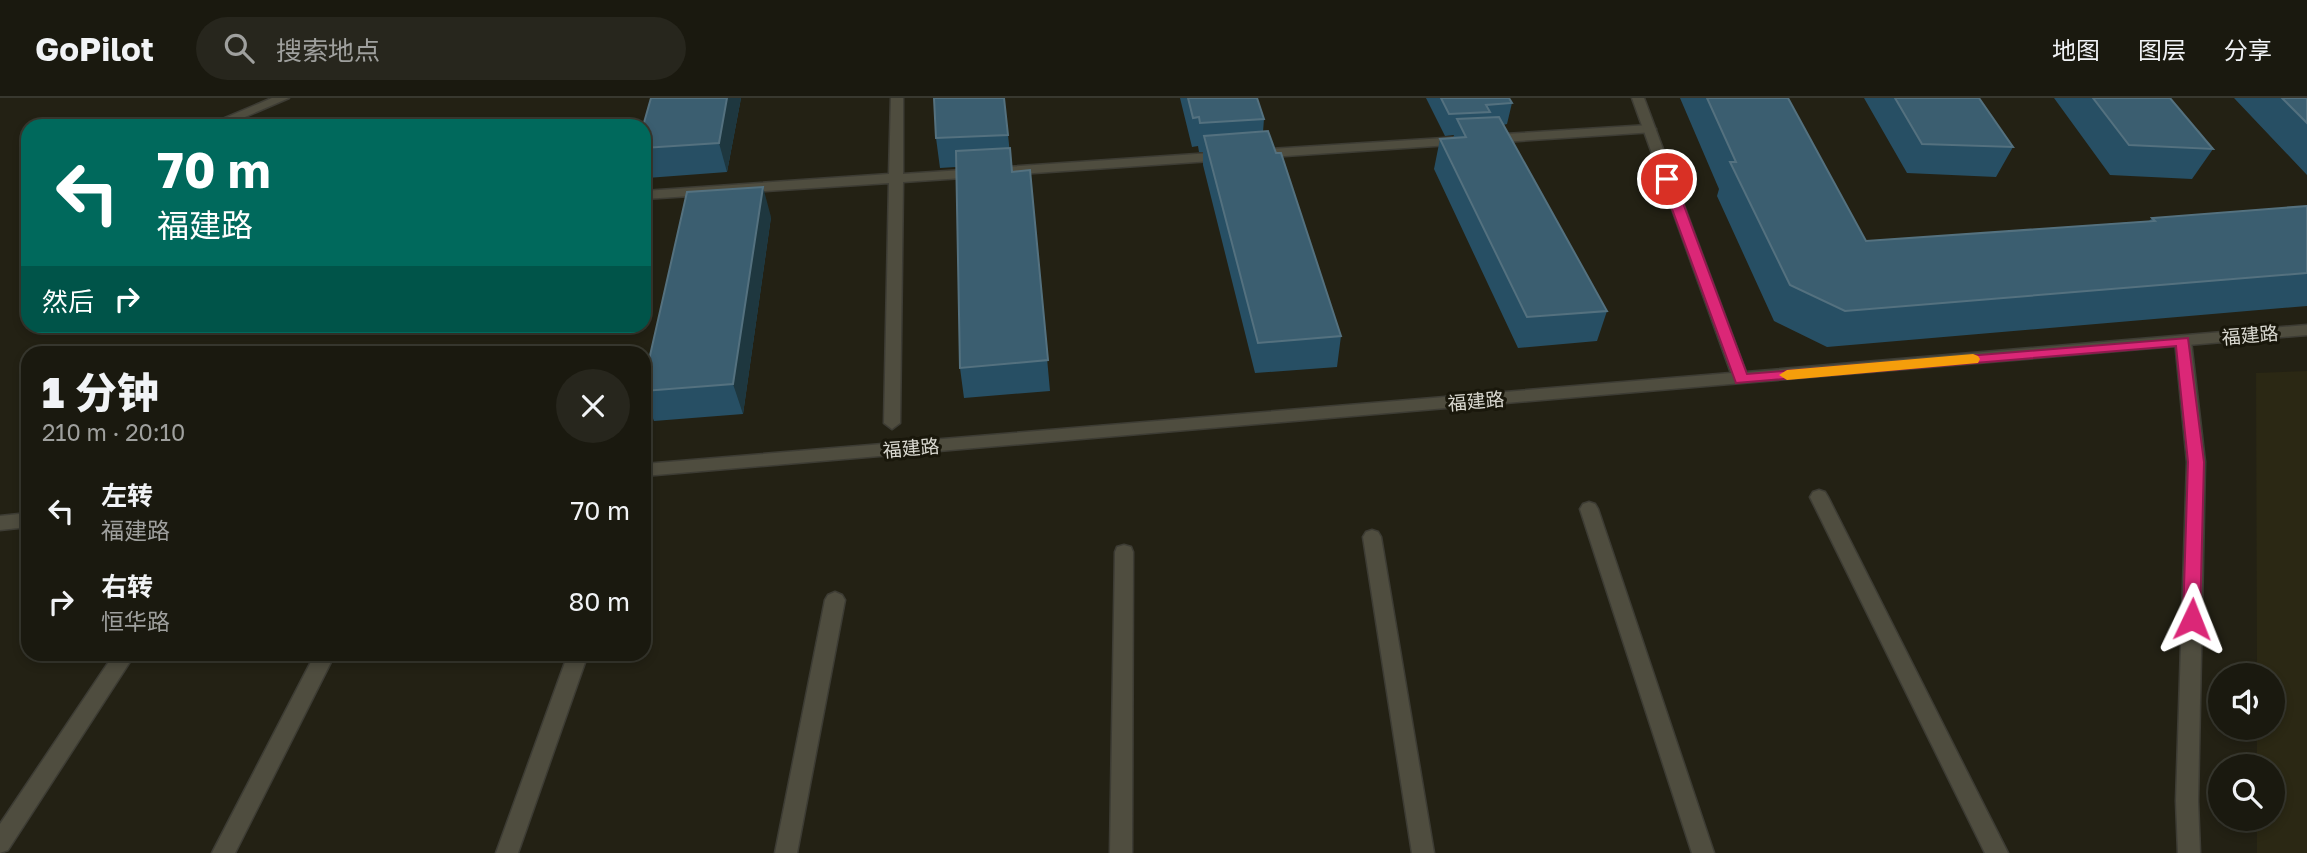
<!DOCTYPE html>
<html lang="zh">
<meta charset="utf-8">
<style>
:root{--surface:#1a190f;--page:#27261d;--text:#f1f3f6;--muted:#9fa09e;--line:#38382f}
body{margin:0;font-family:"Golos Text","Noto Sans SC",sans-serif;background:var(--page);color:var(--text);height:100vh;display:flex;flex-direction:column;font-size:26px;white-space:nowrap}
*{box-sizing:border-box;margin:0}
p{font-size:23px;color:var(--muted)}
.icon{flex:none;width:38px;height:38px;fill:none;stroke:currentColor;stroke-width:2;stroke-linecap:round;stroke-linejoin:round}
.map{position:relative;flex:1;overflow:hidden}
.details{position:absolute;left:21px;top:248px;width:630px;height:315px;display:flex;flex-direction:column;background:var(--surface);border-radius:21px;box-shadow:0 4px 10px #0003,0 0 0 2px var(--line)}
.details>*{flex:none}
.top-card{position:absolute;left:21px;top:21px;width:630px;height:214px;border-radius:21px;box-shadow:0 4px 10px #0003,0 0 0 2px var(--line);background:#00695c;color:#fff;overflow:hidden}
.tools{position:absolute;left:2208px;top:565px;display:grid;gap:14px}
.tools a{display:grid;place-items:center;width:77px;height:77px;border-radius:50%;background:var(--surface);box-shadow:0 4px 10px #0003,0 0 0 2px var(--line);font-size:35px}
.pin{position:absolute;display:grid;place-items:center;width:60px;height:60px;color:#fff;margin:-30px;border:4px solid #fff;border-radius:50%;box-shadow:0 2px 7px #0007}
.me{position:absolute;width:77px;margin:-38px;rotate:2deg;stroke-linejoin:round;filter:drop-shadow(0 0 5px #0008)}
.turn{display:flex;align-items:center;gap:24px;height:147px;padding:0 21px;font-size:32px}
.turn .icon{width:91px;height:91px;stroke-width:2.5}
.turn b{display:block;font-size:49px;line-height:60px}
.then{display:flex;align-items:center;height:66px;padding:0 21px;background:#0003;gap:14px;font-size:26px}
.round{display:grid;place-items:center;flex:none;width:74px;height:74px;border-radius:37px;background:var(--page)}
.headline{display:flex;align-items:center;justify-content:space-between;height:119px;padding:0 21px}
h1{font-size:42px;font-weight:800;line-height:52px}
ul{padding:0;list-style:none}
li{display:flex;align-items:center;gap:21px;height:91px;padding:0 21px}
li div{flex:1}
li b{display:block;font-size:26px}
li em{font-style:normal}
header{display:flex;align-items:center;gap:42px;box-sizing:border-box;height:98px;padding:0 35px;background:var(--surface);border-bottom:2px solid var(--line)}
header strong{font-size:33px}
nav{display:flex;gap:38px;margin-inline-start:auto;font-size:24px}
.search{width:490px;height:63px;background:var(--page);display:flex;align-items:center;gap:18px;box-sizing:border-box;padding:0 24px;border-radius:38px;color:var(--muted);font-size:26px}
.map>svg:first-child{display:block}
.built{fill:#2b2814}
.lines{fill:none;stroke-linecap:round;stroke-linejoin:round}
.minor-casing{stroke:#3d3c34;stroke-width:3}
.tertiary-casing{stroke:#3d3c34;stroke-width:3}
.minor{fill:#4f4d3f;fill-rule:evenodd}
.tertiary{fill:#4f4d3f;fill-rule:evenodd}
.wall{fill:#274f64}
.shaded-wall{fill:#1e373f}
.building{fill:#3b5e70;stroke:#54717f;stroke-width:2}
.route{fill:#db2777;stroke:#8e194d;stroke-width:2}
.slow{fill:#f59e0b}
.labels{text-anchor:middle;stroke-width:6;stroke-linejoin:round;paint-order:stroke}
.street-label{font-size:19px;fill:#dad9d1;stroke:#19170b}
</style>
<header>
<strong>GoPilot</strong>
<div class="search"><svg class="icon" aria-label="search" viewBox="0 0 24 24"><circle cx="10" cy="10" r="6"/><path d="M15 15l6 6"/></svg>搜索地点</div>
<nav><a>地图</a><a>图层</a><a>分享</a></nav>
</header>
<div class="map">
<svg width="2307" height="755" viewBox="0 0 2307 755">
<rect width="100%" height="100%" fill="#232114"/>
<!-- built -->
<path class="built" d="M2307,273V755H2257V721H2273V668H2257V630H2273V578L2257,577L2256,275Z"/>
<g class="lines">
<defs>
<path id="minor" d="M272,0H289L224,28H206Z
M891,0H903V76L1226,54L1233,58L1226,62L903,84L900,325L892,331L884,325L889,85L644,101V93L889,76Z
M1649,27L1656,31L1654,34L1488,45L1481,41L1488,37Z
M1460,39L1465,40V46L1254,60L1247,56L1254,52Z
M2183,238L2191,243L2205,364L2198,703L2200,755H2178L2176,703L2187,364L2175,243Z
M1819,392L1825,394L1828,399L2008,755H1985L1810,399L1813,394Z
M1589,404L1595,406L1598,411L1714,755H1692L1580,411L1583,406Z
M1372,432L1378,434L1381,439L1434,755H1412L1363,439L1366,434Z
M1124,447L1131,449L1133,454L1132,755H1110L1115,454L1117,449Z
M835,494L842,497L845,502L797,755H775L825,502L828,497Z
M114,556H135L8,752L0,755V726Z
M315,556H335L235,755H212Z
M568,556H588L518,755H496Z"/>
<path id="tertiary" d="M1632,0H1644L1746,274L2307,227V237L644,378V366L1731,275Z
M28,415V429L0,432V418Z"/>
</defs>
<!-- minor casing -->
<use href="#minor" class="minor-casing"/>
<!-- tertiary casing -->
<use href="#tertiary" class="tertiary-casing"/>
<!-- minor -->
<use href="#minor" class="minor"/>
<!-- tertiary -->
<use href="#tertiary" class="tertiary"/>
</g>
<!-- wall -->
<path class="wall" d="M651,0H741L727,74L647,80L644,71V28Z
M1004,0L1012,74L1030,72L1050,293L964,300L960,270L956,69L940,70L936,40Z
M1180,0H1257L1264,21L1263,34L1276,55L1341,238L1337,269L1255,275L1203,67V54H1199L1198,48L1192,49Z
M1426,0H1509L1512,5L1507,26L1503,27L1607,213L1597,243L1518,250L1434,71L1440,41L1453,40L1454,37L1445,38Z
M1680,0H1788L1866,143L2149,123L2152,120L2307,108V208L1827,249L1774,223L1717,98L1719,91Z
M1864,0H1979L2013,49L1996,79L1907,75Z
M2054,0H2170L2213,51L2192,81L2110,77Z
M2234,0H2307V77Z
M771,119L743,316L654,323L644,298V284Z"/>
<!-- shaded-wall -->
<path class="shaded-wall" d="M727,0H741L727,74L719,45Z
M763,89L771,119L743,316L733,286Z"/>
<!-- building -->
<path class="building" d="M651,0H727L719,45L644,50L643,28Z
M934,0H1004L1008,37L936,40Z
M1188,0H1257L1264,21L1200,25L1199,19L1193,20Z
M1441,0H1509L1512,5L1486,7L1490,14L1449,16Z
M1707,0H1788L1866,143L2155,123L2152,120L2307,108V175L1845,213L1790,187L1730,64H1736Z
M1895,0H1979L2013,49L1922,46Z
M2093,0H2170L2213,51L2129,47Z
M2282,0H2307V25Z
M1499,19L1607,213L1527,219L1440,41L1466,39L1457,21Z
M1268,33L1276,55H1281L1341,238L1258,245L1204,38Z
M1010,50L1012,74L1030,72L1048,262L960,270L956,53Z
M763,89L733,286L644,293V284L687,94Z"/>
<!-- route -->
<path class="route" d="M1667,77L1674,81L1747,276L2188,240L2204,364L2200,521L2198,526H2185L2183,521L2188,364L2176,248L1736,285L1661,81Z"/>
<!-- slow -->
<path class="slow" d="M1973,256L1978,258L1980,261L1978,265L1787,282L1779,277L1787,272Z"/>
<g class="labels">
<!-- street labels -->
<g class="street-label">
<text transform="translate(2250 237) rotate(-5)" y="7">福建路</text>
<text transform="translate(1476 303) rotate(-5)" y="7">福建路</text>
<text transform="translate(911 350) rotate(-5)" y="7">福建路</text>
</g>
</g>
</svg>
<div class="tools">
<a><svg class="icon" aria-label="sound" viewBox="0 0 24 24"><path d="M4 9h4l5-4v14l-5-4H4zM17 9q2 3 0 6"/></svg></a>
<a><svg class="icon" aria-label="search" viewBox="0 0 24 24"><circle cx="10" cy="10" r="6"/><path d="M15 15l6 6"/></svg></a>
</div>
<div class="pin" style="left:1667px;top:81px;background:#d93025"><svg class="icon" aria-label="arrive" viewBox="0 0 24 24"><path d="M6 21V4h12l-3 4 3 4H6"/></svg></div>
<svg class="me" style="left:2192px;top:521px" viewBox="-20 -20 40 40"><path d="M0-17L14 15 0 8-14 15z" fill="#db2777" stroke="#fff" stroke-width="4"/></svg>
<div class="top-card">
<div class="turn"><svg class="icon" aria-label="left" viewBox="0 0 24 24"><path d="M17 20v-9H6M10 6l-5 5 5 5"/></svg><div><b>70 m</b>福建路</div></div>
<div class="then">然后<svg class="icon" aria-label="right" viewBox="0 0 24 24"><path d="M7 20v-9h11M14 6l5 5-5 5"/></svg></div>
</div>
<section class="details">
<div class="headline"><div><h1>1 分钟</h1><p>210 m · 20:10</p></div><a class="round"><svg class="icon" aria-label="close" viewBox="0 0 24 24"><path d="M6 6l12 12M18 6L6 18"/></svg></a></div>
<ul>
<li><svg class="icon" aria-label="left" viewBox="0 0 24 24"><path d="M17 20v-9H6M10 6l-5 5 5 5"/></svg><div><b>左转</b><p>福建路</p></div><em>70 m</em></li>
<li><svg class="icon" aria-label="right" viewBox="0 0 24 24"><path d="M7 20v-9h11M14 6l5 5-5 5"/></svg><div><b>右转</b><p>恒华路</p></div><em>80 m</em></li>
</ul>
</section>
</div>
